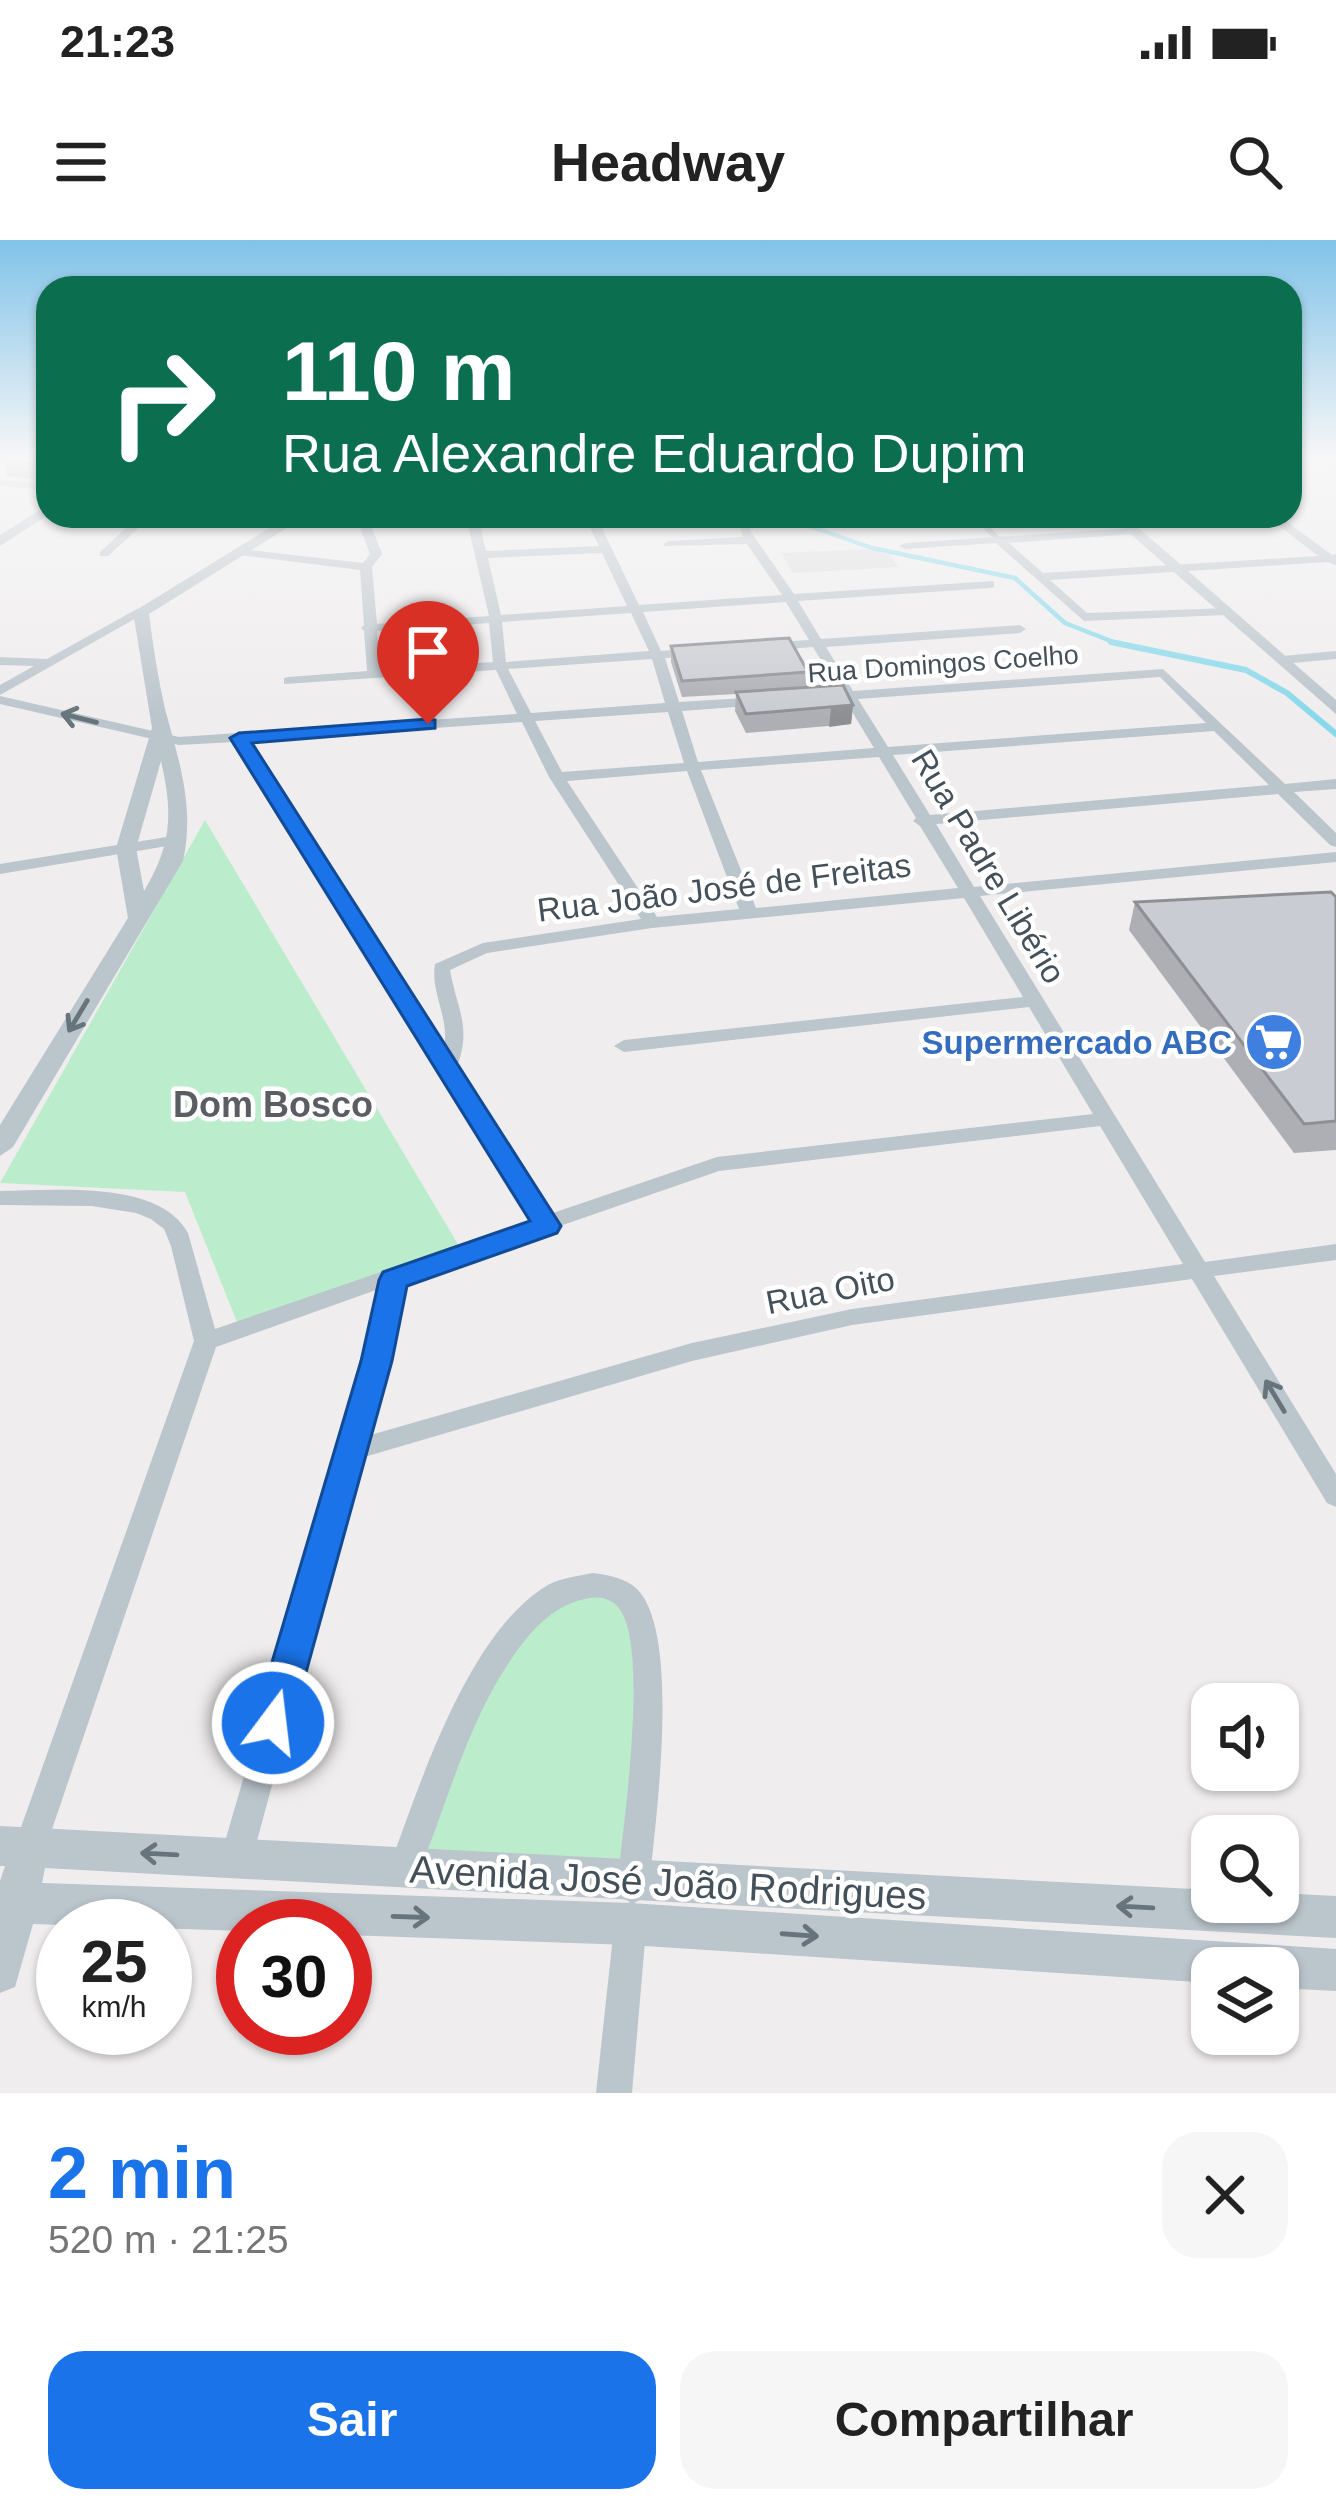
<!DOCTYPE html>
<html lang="pt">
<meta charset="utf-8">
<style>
:root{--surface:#fff;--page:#f6f6f6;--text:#222;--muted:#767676;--accent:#1a73e8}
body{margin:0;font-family:Arial,sans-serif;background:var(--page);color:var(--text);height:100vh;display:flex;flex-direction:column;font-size:45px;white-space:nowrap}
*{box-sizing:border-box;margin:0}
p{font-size:39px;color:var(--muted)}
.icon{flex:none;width:66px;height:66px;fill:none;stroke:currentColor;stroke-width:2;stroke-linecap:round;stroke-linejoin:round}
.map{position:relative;height:1853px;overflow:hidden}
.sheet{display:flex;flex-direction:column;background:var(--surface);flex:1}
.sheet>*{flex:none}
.guide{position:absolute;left:36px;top:36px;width:1266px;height:252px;border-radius:36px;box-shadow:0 3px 9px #0004;background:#0b6e4f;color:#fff;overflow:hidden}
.fabs{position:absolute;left:1191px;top:1443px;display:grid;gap:24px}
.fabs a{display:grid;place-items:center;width:108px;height:108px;border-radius:24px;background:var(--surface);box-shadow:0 3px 9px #0004;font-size:60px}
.speed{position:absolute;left:36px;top:1659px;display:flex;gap:24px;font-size:60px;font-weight:700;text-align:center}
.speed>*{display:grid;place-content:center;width:156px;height:156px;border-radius:50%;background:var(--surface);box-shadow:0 3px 9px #0004;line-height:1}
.speed small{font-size:30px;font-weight:400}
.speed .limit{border:18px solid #d22;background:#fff;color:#111}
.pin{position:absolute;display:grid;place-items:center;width:102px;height:102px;color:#fff;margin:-123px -51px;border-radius:50% 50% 50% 0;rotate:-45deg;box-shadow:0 0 12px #0007}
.pin .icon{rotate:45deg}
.me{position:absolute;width:132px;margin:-66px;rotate:15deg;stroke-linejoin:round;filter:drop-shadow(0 0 9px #0008)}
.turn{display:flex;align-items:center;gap:42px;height:252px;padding:0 48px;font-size:54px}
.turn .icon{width:156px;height:156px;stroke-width:2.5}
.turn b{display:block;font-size:84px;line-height:102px}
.round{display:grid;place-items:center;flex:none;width:126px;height:126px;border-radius:36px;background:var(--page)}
.overview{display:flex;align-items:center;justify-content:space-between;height:204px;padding:0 48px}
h1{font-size:72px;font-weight:700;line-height:90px;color:var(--accent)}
.button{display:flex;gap:24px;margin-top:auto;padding:24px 48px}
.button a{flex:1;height:138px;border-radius:36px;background:var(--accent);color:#fff;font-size:48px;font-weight:700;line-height:138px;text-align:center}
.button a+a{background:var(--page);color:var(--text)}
.status{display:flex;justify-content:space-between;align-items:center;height:84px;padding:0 60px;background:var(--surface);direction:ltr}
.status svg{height:33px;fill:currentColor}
header{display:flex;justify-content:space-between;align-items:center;height:156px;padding:0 48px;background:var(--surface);font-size:54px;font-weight:700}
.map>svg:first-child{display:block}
.education{fill:#e0dedf}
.green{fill:#bbedcc}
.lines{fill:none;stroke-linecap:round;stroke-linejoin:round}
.stream-far1{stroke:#88d9ea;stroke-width:4.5}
.stream{stroke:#88d9ea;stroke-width:6}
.service{stroke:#bbc5cc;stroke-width:6}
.minor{fill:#bbc5cc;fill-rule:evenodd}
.tertiary{fill:#bbc5cc;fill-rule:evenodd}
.wall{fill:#adafb5}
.shaded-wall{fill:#8d8f93}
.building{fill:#c9ccd2;stroke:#8d8f93;stroke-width:3}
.oneway{stroke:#68747c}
.route{fill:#1a73e8;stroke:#114b97;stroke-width:3}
.labels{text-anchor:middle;stroke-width:9;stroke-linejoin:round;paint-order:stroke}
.far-street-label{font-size:27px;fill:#45515a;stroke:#fff}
.street-label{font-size:33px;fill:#45515a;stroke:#fff}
.shop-label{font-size:33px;font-weight:bold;fill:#366cbe;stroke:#fff;text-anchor:end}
.neighbourhood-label{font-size:36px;font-weight:bold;fill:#5a5d62;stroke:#fff}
.near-street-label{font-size:39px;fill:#45515a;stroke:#fff}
</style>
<div class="status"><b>21:23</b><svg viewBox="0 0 49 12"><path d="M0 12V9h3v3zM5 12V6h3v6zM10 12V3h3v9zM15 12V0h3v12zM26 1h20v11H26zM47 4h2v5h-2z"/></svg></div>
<header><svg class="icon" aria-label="menu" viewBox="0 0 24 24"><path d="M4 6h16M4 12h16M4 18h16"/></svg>Headway<svg class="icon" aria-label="search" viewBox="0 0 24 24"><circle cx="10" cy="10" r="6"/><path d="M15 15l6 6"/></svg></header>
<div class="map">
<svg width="1336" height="1853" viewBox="0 0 1336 1853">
<rect width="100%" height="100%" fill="#efeded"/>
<!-- education -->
<path class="education" d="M867,309L890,315L898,327L793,333L781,313Z"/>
<!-- green -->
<path class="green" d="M205,580L462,1011L237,1082L185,952L0,943Z
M579,1346L628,1368L643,1438L633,1641L409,1628L458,1492L535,1369Z"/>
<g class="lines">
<!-- stream-far1 -->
<path class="stream-far1" d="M830,276L812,287L872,308L1015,338L1065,383L1121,405"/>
<!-- stream -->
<path class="stream" d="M1111,402L1246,430L1287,453L1336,494"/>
<!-- service -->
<path class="service" d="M975,276L999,300"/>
<!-- minor -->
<path class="minor" d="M1290,217L1336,220V226L1290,221Z
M0,240L48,244V250L0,246Z
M139,276H152L108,316H100V312Z
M367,276H379L371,285L382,314L372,327L377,384L489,376L466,276H478L486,311L599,306L584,276H596L639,365L782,355L747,304L665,306L663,304L669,301L743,297L738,282L699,276H748L751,292L794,354L994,341V347L990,348L798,361L821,399L1020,385L1026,389L1020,393L826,407L853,451L1163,429L1285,544L1336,539V549L1294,552L1336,593V607L1330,605L1278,554L936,584L974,647L1336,612V622L980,656L1205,1022L1336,1004V1020L1214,1036L1336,1234V1267L1327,1263L1192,1039L852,1085L692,1121L361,1218L252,1619L247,1630L236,1635L225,1630L220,1619L364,1121L379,1049L216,1107L46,1607L41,1618L30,1622L19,1618L14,1607L194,1101L171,1006L164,989L151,979L136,973L92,966L0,965V951C54,951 158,939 188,993L215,1089L532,980L234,502L179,505L0,464V456L179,497L517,474L496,430L284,444V438L289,437L367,431L364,391L361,388L364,385L360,330L240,315L234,312L240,309L363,323L370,314L359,285ZM602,313L627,366L501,375L488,318ZM786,362L809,400L764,403L757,407L764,411L813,407L840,452L815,457L822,461L845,460L874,508L698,522L682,471L761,465L768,461L761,457L679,462L665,418L697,416L704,412L697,408L661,411L643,372ZM631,373L649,411L506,422L502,382ZM489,383L493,422L380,430L377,391ZM652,419L665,463L531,473L508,429ZM1160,437L1206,483L888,507L858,459ZM668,472L684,523L562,532L535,481ZM522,482L549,537L641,679L483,703L435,724C430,752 450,778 444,808L248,501ZM1214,491L1269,545L930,575L893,515ZM879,517L916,578L913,581L920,586L958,648L756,668L701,530ZM687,531L739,669L657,677L567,541ZM964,658L1023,757L624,800L614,806L624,812L1029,767L1093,874L717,917L550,974L457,827C472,786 457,770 450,730L487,713L652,688ZM1100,886L1183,1024L852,1069L692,1103L367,1196L388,1121L404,1041L543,992L555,991L557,987L719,931Z
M1266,276H1279L1332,315L1336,314V325L1327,322L1050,340L1087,373L1229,368V374L1225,375L1084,381L996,303L905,309L899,306L905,303L1134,288L1140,291L1134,294L1009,303L1043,333L1318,316Z
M137,369L147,372L0,455V445L34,426L0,425V417L47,419Z
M1336,411V419L1282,424L1275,420L1282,416Z
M179,595L185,597V603L0,634V624Z
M593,1333C608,1335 626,1338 637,1349C682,1394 655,1585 649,1647L644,1658L634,1663L642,1667L647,1678L632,1853H596L615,1678L620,1667L630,1662L622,1658L617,1647C622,1594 651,1404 618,1367C609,1357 597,1356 585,1359C551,1366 528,1394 510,1421C465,1488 447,1566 416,1639L405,1644L394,1639L389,1628C420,1544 468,1392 548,1345C561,1338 578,1336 593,1333Z"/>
<!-- tertiary -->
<path class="tertiary" d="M48,265V275L0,306V295Z
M289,276H306L149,374C153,406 158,438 165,469C179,521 195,567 183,621L13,907L0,916V885L128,678L116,608L152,488L133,372ZM161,521C173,573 172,605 144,651L136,608Z
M1110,276H1125L1336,460V474Z
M0,1586L1212,1650V1662H1278V1653L1336,1656V1698L45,1628L42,1643L630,1663L1336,1709V1751L1278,1748V1728H1212V1743L630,1705L345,1695V1686H243V1691L33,1684L15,1747L0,1753V1641L5,1626H0Z"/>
</g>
<!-- wall -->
<path class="wall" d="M48,217V241L7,236L3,221Z
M671,406L808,432L807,447L853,465L851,484L746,493L735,471L736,454L682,457L671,422Z
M1336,657V910L1294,913L1129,690L1135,662Z"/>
<!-- shaded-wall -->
<path class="shaded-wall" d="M853,465L851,484L829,487L831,468Z"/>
<!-- building -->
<path class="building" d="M9,217H48V226L3,221Z
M789,398L808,432L682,441L671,406Z
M843,445L853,465L746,474L736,452Z
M1331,652L1336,657V881L1304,884L1135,662Z"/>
<!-- one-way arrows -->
<defs><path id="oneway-shaft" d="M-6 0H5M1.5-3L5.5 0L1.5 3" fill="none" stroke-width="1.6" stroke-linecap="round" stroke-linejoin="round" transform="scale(3)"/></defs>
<g class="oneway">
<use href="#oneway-shaft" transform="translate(79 478) rotate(-166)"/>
<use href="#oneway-shaft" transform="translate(78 776) rotate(121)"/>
<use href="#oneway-shaft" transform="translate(1275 1156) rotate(-121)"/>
<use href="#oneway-shaft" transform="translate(159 1614) rotate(-177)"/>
<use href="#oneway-shaft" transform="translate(1135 1667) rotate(-177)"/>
<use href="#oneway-shaft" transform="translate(411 1677) rotate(2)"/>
<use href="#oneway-shaft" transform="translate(800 1695) rotate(4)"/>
</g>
<!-- sky -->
<linearGradient id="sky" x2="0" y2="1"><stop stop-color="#81c3e9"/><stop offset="0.46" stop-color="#f8f7f7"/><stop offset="1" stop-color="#f8f7f7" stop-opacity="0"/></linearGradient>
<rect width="1336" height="476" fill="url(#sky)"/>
<!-- route -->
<path class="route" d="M428,479L435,480V488L252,503L561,986L557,993L407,1046L392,1121L292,1483L287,1496L273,1501L260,1496L254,1483L361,1121L379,1040L383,1032L530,981L230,498L239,493Z"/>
<!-- icons -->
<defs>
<symbol id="supermarket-disc" viewBox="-11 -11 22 22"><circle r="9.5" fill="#3f7fe0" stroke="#fff"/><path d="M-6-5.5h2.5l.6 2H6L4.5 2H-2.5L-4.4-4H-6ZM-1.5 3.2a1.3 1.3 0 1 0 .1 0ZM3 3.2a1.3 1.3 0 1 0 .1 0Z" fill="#fff"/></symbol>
</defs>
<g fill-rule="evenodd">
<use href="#supermarket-disc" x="1241" y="769" width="66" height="66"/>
</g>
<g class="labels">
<!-- far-street labels -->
<g class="far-street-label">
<text transform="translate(943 424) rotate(-4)" y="9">Rua Domingos Coelho</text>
</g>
<!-- street labels -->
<g class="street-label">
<text transform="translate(989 626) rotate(59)" y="12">Rua Padre Libério</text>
<text transform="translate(724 647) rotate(-7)" y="12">Rua João José de Freitas</text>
<text transform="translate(830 1050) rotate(-11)" y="12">Rua Oito</text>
</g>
<!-- shop labels -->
<g class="shop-label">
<text x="1232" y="814">Supermercado ABC</text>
</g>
<!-- neighbourhood labels -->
<g class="neighbourhood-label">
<text x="273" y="877">Dom Bosco</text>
</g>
<!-- near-street labels -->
<g class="near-street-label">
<text transform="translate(668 1642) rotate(3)" y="14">Avenida José João Rodrigues</text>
</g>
</g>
</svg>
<div class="fabs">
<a><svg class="icon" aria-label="sound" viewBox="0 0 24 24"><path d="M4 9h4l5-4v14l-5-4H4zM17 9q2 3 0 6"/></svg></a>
<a><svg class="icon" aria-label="search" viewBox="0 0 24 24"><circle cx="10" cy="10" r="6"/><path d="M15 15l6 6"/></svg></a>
<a><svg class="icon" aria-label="layers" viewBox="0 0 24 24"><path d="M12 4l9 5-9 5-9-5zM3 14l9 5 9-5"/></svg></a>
</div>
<div class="speed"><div>25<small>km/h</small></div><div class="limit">30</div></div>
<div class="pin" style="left:428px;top:484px;background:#d93025"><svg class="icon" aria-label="arrive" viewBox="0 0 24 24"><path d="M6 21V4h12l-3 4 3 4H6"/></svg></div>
<svg class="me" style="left:273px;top:1483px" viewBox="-20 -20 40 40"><circle r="17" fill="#1a73e8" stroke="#fff" stroke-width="3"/><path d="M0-11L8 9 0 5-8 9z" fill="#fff"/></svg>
<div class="guide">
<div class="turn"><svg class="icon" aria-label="right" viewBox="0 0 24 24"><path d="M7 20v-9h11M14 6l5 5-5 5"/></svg><div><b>110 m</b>Rua Alexandre Eduardo Dupim</div></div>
</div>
</div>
<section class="sheet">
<div class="overview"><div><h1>2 min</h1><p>520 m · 21:25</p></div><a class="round"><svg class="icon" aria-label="close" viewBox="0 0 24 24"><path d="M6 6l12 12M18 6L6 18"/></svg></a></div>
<div class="button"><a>Sair</a><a>Compartilhar</a></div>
</section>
